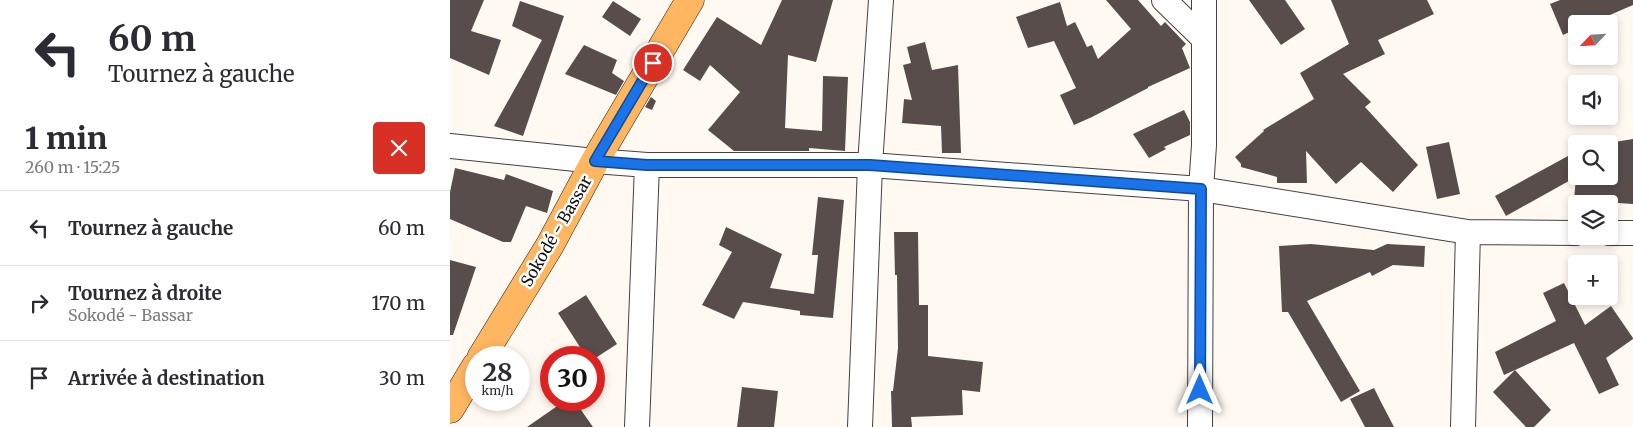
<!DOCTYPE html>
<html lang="fr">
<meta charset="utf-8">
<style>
:root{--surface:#fff;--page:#f2f2f3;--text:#2b2b33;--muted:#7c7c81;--line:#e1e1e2}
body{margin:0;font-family:Merriweather,serif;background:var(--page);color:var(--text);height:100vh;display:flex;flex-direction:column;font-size:19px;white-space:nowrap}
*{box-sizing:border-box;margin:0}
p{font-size:16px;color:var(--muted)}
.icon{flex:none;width:28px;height:28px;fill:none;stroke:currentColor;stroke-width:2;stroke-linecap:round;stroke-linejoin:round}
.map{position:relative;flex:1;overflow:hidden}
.drawer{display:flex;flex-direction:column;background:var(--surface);width:450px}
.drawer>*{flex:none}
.hud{background:#fff;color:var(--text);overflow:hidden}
.needle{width:32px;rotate:245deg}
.buttons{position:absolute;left:1118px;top:15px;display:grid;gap:10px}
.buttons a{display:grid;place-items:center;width:50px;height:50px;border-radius:5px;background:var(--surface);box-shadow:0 2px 8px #0003;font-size:25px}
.speed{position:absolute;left:15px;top:346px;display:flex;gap:10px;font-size:25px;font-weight:700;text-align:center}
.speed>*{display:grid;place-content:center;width:65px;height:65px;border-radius:50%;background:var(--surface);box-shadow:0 2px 8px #0003;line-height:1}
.speed small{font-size:12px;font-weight:400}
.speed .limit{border:8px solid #d22;background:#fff;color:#111}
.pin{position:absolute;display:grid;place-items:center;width:42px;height:42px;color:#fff;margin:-21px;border:2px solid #fff;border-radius:50%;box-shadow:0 1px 5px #0007}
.me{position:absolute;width:55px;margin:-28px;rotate:0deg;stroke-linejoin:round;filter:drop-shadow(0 0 4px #0008)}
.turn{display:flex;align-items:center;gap:18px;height:105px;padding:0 25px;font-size:22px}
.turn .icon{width:65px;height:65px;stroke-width:2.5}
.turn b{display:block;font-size:35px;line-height:42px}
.round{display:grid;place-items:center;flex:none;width:52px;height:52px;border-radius:5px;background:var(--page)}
.head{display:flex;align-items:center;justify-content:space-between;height:85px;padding:0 25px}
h1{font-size:30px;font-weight:800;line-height:38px}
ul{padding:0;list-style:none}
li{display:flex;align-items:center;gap:15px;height:75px;padding:0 25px;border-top:1px solid var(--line)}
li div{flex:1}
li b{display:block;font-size:19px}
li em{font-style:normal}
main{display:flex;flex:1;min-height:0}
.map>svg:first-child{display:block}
.building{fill:#584d4a}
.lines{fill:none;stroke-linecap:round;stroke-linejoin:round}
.minor-casing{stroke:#424242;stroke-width:26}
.major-casing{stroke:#202020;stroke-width:29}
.minor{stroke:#fff;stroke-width:24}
.major{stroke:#ffb661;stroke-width:28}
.route-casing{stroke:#114b97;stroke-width:12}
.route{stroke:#1a73e8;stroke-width:9}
.labels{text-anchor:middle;stroke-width:5;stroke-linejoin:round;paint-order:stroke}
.street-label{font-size:16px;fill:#0f0f0f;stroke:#fff}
</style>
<main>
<section class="drawer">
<div class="hud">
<div class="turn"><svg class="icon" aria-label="left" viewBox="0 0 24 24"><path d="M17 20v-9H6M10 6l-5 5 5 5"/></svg><div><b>60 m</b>Tournez à gauche</div></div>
</div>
<div class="head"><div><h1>1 min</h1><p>260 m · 15:25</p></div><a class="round" style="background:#d93025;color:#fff"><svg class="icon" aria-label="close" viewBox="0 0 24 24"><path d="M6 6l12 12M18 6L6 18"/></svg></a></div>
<ul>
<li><svg class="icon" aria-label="left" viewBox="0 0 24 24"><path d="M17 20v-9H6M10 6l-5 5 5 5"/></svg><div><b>Tournez à gauche</b></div><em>60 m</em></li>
<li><svg class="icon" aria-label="right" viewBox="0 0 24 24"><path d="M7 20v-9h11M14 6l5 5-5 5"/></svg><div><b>Tournez à droite</b><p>Sokodé - Bassar</p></div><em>170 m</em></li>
<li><svg class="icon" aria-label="arrive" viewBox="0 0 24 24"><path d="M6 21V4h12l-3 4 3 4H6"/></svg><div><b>Arrivée à destination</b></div><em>30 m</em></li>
</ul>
</section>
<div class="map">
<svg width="1183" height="427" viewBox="0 0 1183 427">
<rect width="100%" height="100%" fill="#fff9f1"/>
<!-- building -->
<path class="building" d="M0,0H34L21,31L51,40L39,75L0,58Z
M332,0H383L366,62L338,55L335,128L372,131L373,76L398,77L395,151L359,148V151H284L258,130L290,92L260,65L250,81L233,70L267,17L311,45Z
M656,0H688L711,26L715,22L736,44L732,48L740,68L698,87V88L642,117L624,125L610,95L626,88L604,41L578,48L566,17L610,2L617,26L625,22L637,47L642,45L648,59L681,29Z
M799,0H835L855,29L831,45Z
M881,0H977L984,14L928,40L935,54L893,74L921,102L915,107L968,165L943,192L911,162L886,184L856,151L857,183H827V177L791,167V164L785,157L814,131L813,130L864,99L850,73L899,44Z
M1110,0H1183V5L1139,24H1126V29L1113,35L1100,4Z
M70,1L114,16L73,136L44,126L92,40L62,26Z
M163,1L191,19L180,36L152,17Z
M475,42L482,70L508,65L511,153H492L491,126L452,123L454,99L462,100L453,65L461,63L457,47Z
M134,45L167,60L162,73L174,81L166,95L115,74Z
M201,97L206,101L202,110L195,107Z
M734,110L740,122V135L714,147L716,149L699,158L683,134Z
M1183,139V204L1124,200L1126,177L1056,216L1045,196L1118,156V150L1126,148V176H1159V144H1152Z
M999,142L1010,194L987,199L976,147Z
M5,168L54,180L56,174L103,191L97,213L76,206L61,242H53L0,219V192Z
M368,197L394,200L383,318L350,315V311L293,302L284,319L252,305L282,252L269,245L276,227L332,254L320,288L364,294L368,255H362Z
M444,232H468L469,305H478V356L533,362L530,392L512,390L513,415L461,417L462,427H442L441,391H443L448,348L447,275H445Z
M861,244L924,250L937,244L975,246L974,267L943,265L922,276L920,272L857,301L910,391L891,402L838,312H832L829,246Z
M0,260L26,267L3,335H0Z
M1114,283L1135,325L1161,306L1183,338V339L1156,358L1169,385L1149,394L1124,343L1054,375L1045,352L1106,321L1093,293Z
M136,295L167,344L144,359V358H137L108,313Z
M1065,370L1101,410L1084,427H1076L1043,392Z
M292,387L328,391L324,427H287Z
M924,388L931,402L944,427H915L900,399Z
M116,400H124L143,427H77Z"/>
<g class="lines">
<defs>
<path id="minor" d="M714,0L754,39
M0,146L145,161L197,165H420L751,189L1018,232L1126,233
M1159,233H1183
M187,427L197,165
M410,427L420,165L431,0
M750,427L751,189L754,145V0
M1013,427L1018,232"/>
<path id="major" d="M31,358L100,245L145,161L240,0
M0,409L26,366"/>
</defs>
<!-- minor casing -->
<use href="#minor" class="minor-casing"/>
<!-- major casing -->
<use href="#major" class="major-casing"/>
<!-- minor -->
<use href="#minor" class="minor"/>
<!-- major -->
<use href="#major" class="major"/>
</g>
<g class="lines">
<defs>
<path id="route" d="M203,63L145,161L197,165H420L751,189L750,390"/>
</defs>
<!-- route casing -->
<use href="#route" class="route-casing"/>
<!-- route -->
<use href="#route" class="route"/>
</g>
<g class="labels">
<!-- street labels -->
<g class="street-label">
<text transform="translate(106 231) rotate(-60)" y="6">Sokodé - Bassar</text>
</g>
</g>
</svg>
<div class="buttons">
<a><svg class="needle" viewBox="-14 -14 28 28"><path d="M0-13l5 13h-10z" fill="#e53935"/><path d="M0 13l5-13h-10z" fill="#7c7c81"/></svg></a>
<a><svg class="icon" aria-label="sound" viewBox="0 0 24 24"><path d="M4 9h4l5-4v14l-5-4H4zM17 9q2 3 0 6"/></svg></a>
<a><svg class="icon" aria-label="search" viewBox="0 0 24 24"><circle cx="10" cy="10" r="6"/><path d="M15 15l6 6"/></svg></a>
<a><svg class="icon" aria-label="layers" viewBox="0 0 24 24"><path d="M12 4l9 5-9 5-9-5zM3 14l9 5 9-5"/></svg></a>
<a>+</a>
</div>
<div class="speed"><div>28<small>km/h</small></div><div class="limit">30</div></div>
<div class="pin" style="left:203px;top:63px;background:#d93025"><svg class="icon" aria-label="arrive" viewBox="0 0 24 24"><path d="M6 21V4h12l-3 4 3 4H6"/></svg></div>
<svg class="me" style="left:750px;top:390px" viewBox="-20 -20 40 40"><path d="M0-17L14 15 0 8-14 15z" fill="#1a73e8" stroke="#fff" stroke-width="4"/></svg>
</div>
</main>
